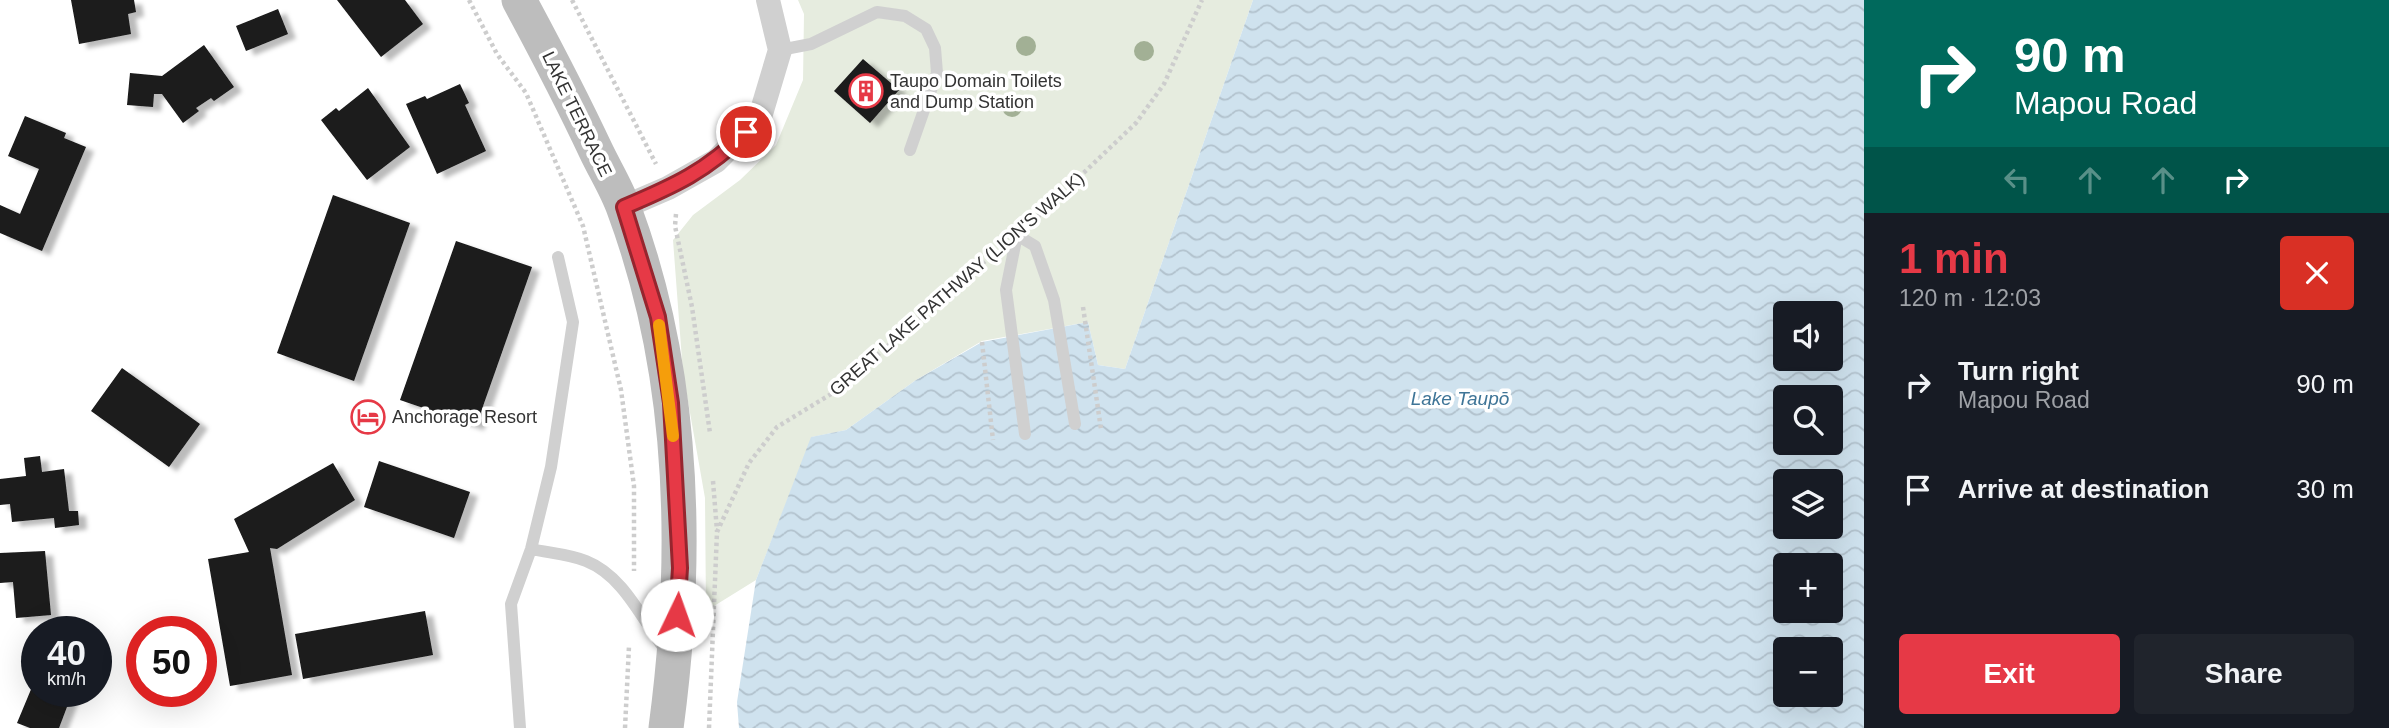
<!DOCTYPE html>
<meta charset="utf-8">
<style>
:root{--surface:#171b24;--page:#20242c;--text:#f1f3f6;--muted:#9ea1a6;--accent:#e63946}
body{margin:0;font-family:Arial,sans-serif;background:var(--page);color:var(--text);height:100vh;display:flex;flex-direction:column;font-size:26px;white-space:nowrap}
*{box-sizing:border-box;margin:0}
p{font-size:23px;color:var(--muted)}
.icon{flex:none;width:38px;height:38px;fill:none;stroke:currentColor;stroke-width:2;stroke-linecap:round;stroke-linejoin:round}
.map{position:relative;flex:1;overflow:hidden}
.side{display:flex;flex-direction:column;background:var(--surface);width:525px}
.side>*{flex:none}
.top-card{background:#00695c;color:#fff;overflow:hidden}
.buttons{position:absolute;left:1773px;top:301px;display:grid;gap:14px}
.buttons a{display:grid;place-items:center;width:70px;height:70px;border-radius:7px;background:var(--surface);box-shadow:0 7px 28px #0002;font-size:35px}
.speed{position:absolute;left:21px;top:616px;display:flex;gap:14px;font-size:35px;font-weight:700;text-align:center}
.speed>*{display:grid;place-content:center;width:91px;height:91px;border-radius:50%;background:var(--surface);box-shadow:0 7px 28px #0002;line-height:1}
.speed small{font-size:18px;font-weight:400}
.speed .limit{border:10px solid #d22;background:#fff;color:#111}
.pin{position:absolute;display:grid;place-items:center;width:60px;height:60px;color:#fff;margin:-30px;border:4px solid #fff;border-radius:50%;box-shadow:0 2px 7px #0007}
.me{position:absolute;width:77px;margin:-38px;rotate:3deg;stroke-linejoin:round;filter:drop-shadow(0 0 5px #0008)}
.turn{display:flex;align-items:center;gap:24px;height:147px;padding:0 35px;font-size:32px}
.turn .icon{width:91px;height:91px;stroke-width:2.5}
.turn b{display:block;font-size:49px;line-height:60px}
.lanes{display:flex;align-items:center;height:66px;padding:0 35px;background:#0003;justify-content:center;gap:35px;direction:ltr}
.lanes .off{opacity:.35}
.round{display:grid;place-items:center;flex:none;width:74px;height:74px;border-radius:7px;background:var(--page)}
.headline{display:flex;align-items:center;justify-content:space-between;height:119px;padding:0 35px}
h1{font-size:42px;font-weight:700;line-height:52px;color:var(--accent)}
.action{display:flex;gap:14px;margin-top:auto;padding:14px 35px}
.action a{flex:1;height:80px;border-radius:7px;background:var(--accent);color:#fff;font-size:28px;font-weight:700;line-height:80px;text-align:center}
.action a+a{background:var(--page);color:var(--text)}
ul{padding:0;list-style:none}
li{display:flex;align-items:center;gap:21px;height:105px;padding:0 35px}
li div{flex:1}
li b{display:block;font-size:26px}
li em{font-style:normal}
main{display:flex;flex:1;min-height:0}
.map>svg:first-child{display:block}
.park{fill:#e6ecdf}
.water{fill:url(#water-waves);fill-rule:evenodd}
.building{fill:#1a1a1a;filter:url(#shadow)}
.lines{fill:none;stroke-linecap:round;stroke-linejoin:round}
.path{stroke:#cdcdcd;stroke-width:4.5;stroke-dasharray:3.5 3.5;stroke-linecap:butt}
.service{stroke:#d0d0d0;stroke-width:12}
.minor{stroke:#d0d0d0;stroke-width:24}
.secondary{stroke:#bdbdbd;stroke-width:35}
.tree{fill:#a2b095}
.route-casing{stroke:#96252e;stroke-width:18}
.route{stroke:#e63946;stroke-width:12}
.slow{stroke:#f59e0b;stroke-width:12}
.labels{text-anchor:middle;stroke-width:7;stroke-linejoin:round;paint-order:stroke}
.poi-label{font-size:18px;fill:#333;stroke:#fff;text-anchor:start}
.street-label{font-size:18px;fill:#333;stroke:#fff}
.water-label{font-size:19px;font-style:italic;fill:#3f7597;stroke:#fff}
</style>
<main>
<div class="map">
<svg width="1864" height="728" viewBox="0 0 1864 728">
<defs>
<pattern id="water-waves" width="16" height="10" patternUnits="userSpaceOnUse" patternTransform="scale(1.75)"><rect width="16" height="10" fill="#cfe2ee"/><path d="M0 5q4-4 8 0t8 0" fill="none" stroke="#b2c2cd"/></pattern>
<filter id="shadow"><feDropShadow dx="8" dy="4.5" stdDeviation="2" flood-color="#0004"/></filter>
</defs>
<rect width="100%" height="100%" fill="#fff"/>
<!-- park -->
<path class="park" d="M798,0H1253L1125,369L1098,365L1088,322L982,341L916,380L846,430L812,437L756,580L706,611L705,498L683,373L673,240L693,215L740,180L776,145L803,80L804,14Z"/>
<!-- water -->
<path class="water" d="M1253,0H1864V728H739L737,702L756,580L811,437L846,430L916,380L982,342L1088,322L1098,365L1125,369ZM1785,313H1830V359H1785ZM1785,397H1830V443H1785ZM1785,481H1830V527H1785ZM1785,565H1830V611H1785ZM1785,649H1830V695H1785Z"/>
<!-- building -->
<path class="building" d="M71,0H134L136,12L128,14L131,34L79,44Z
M337,0H405L423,24L381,57Z
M278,9L288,34L246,51L236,26Z
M204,45L234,87L214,101L211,98L196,108L199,111L183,123L162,94H154L153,107L127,105L130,73L162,76Z
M863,59L899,90L870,123L834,91Z
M460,84L469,103L465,105L486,151L437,174L406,104L425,96L427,99Z
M368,88L410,147L367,180L321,120L336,108L339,111Z
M25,116L66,133L64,138L86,147L42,251L0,233V205L20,214L39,169L8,156Z
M333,195L410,223L354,381L277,353Z
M456,241L532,267L476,426L400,400Z
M122,368L200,424L169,467L91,411Z
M40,456L42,472L64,469L69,511H78L79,525L55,528L54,518L12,522L10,504L0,505V479L26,476L24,458Z
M379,461L470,492L454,538L364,507Z
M333,463L355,500L277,549L270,548L292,675L230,686L208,559L249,552L234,519Z
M45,551L51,615L16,618L13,582L0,583V553Z
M425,611L433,655L303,679L295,634Z
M37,675V691H73L59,728H30L17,723Z"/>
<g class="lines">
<!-- path -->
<path class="path" d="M469,0L497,54L526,93L583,226L621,390L634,486V571
M572,0L656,164
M676,214L675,226L692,307L710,433
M1033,221L1136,123L1164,84L1202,0
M1083,307L1101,429
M982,342L993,440
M713,481L717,531
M625,728L629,646
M709,728L717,532L749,463L777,427L836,391L991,256"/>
<!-- service -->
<path class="service" d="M780,50L811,44L877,12L905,16L926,29L935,48L937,73L910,150
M1025,434L1006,290L1017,235L1035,246L1054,300L1075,424
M531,549C549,553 569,554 586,561C624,576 642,620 666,651
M520,728L511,604L531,549L551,467L573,322L558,257"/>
<!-- minor -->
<path class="minor" d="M624,207L668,188L716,161L760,117L780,50L768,0"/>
<!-- secondary -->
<path class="secondary" d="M519,0C546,50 572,100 596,151C605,170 617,189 624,209C685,373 689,556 666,728"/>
</g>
<!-- trees -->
<g class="tree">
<circle cx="1026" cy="46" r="10"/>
<circle cx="1144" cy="51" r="10"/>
<circle cx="1012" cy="107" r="10"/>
</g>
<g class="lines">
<defs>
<path id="route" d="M677,615L680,568L671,403L658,317L624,207C674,186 707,171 746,132"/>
</defs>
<!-- route casing -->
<use href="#route" class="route-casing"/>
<!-- route -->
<use href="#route" class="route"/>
<!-- slow -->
<path class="slow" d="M659,325L673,436"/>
</g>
<!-- icons -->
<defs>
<symbol id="building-ring" viewBox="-11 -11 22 22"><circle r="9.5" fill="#fff" stroke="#e63946" stroke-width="1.5"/><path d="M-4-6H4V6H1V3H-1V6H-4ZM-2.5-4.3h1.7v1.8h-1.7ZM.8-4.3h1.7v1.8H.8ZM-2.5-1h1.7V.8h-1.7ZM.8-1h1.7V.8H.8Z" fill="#e63946"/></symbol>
<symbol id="hotel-ring" viewBox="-11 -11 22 22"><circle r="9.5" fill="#fff" stroke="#e63946" stroke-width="1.5"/><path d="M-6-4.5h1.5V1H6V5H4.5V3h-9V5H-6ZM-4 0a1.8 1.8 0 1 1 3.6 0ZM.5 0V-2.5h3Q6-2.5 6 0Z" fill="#e63946"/></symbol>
</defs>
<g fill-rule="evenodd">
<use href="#building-ring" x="847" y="72" width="38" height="38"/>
<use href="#hotel-ring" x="349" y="398" width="38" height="38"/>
</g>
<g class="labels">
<!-- poi labels -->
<g class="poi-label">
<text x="890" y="87">Taupo Domain Toilets<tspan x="890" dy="21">and Dump Station</tspan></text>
<text x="392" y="423">Anchorage Resort</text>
</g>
<!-- street labels -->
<g class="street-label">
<text transform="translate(577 114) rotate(64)" y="6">LAKE TERRACE</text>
<text transform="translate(957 284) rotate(-41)" y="6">GREAT LAKE PATHWAY (LION'S WALK)</text>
</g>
<!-- water labels -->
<g class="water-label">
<text x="1460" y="405">Lake Taupō</text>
</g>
</g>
</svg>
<div class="buttons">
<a><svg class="icon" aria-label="sound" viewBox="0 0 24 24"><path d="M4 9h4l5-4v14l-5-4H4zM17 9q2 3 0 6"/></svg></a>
<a><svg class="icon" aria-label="search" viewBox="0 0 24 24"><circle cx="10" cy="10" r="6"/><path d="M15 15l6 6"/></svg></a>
<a><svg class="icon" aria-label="layers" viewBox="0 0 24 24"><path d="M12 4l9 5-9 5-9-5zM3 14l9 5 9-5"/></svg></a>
<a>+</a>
<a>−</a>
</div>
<div class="speed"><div>40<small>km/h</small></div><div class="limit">50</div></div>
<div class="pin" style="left:746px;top:132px;background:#d93025"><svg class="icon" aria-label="arrive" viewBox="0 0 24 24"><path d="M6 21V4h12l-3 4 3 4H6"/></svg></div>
<svg class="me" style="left:677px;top:615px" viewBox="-20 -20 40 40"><circle r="19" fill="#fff"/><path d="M0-13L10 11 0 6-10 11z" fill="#e63946"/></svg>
</div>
<section class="side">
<div class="top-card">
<div class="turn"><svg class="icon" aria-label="right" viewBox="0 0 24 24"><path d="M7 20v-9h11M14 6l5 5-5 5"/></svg><div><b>90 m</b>Mapou Road</div></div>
<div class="lanes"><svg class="icon off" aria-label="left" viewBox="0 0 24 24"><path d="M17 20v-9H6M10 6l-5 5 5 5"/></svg><svg class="icon off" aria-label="ahead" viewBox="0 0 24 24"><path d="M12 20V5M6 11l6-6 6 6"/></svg><svg class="icon off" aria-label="ahead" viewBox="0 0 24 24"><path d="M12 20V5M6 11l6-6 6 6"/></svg><svg class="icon" aria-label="right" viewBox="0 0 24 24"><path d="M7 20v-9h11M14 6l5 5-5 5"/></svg></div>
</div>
<div class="headline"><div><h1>1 min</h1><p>120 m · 12:03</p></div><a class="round" style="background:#d93025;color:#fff"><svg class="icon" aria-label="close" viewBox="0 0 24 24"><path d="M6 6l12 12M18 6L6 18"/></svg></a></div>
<ul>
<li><svg class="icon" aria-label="right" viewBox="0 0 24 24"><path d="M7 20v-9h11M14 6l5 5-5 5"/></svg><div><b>Turn right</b><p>Mapou Road</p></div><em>90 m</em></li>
<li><svg class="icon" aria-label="arrive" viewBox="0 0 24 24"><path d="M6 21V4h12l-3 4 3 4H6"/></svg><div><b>Arrive at destination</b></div><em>30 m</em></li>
</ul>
<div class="action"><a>Exit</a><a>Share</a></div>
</section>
</main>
